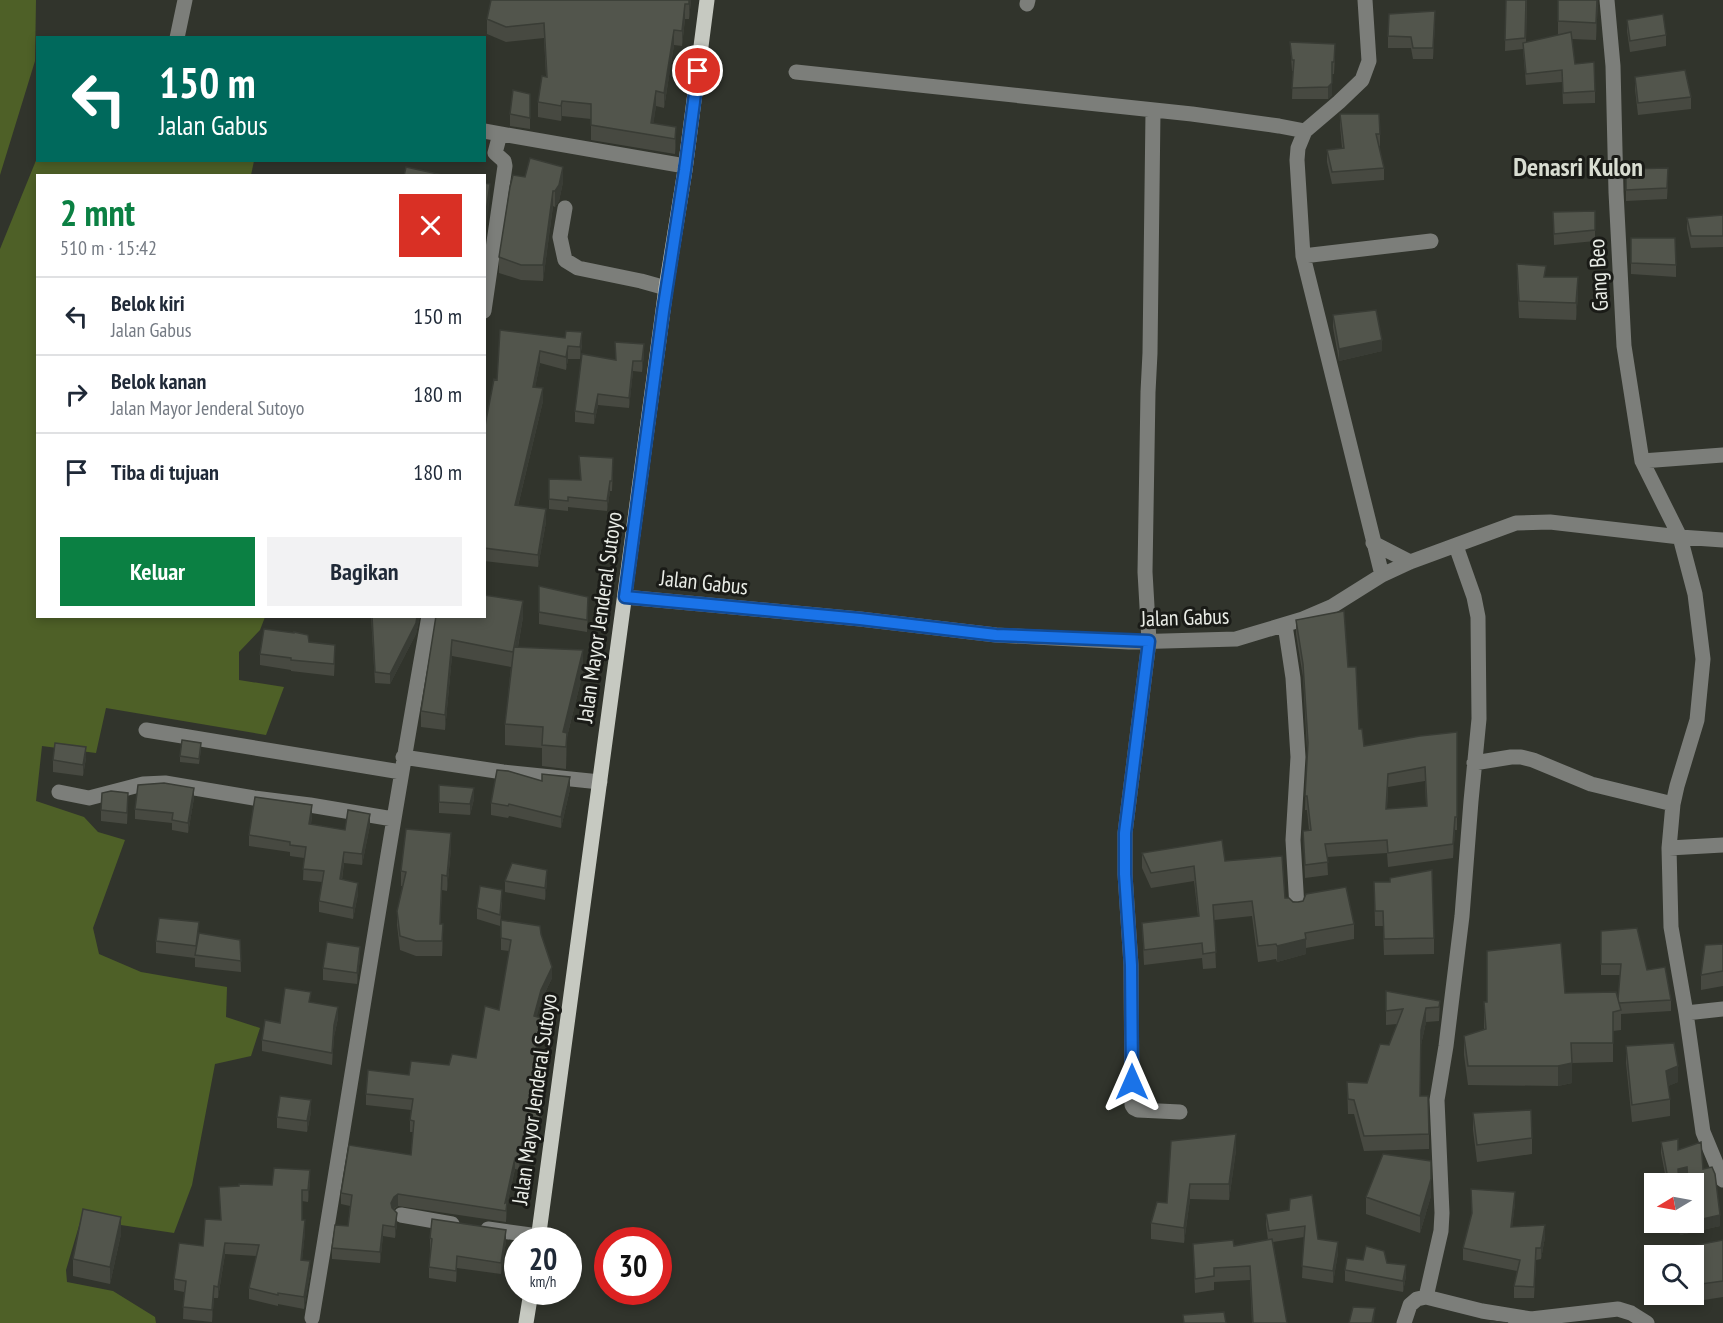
<!DOCTYPE html>
<html lang="id">
<meta charset="utf-8">
<style>
:root{--surface:#fff;--page:#f2f2f3;--text:#1f2937;--muted:#747a83;--line:#e0e1e3;--accent:#0b8043}
body{margin:0;font-family:"PT Sans Narrow",sans-serif;background:var(--page);color:var(--text);height:100vh;display:flex;flex-direction:column;font-size:22px;white-space:nowrap}
*{box-sizing:border-box;margin:0}
p{font-size:20px;color:var(--muted)}
.icon{flex:none;width:33px;height:33px;fill:none;stroke:currentColor;stroke-width:2;stroke-linecap:round;stroke-linejoin:round}
.map{position:relative;flex:1;overflow:hidden}
.panel{position:absolute;left:36px;top:174px;width:450px;height:444px;display:flex;flex-direction:column;background:var(--surface);border-radius:0px;box-shadow:0 3px 9px #0003}
.panel>*{flex:none}
.hud{position:absolute;left:36px;top:36px;width:450px;height:126px;border-radius:0px;box-shadow:0 3px 9px #0003;background:#00695c;color:#fff;overflow:hidden}
.needle{width:39px;rotate:260deg}
.fabs{position:absolute;left:1644px;top:1173px;display:grid;gap:12px}
.fabs a{display:grid;place-items:center;width:60px;height:60px;border-radius:0px;background:var(--surface);box-shadow:0 3px 9px #0003;font-size:30px}
.speed{position:absolute;left:504px;top:1227px;display:flex;gap:12px;font-size:30px;font-weight:700;text-align:center}
.speed>*{display:grid;place-content:center;width:78px;height:78px;border-radius:50%;background:var(--surface);box-shadow:0 3px 9px #0003;line-height:1}
.speed small{font-size:15px;font-weight:400}
.speed .limit{border:9px solid #d22;background:#fff;color:#111}
.pin{position:absolute;display:grid;place-items:center;width:51px;height:51px;color:#fff;margin:-26px;border:3px solid #fff;border-radius:50%;box-shadow:0 2px 6px #0007}
.me{position:absolute;width:66px;margin:-33px;rotate:0deg;stroke-linejoin:round;filter:drop-shadow(0 0 4px #0008)}
.turn{display:flex;align-items:center;gap:21px;height:126px;padding:0 24px;font-size:27px}
.turn .icon{width:78px;height:78px;stroke-width:2.5}
.turn b{display:block;font-size:42px;line-height:51px}
.round{display:grid;place-items:center;flex:none;width:63px;height:63px;border-radius:0px;background:var(--page)}
.summary{display:flex;align-items:center;justify-content:space-between;height:102px;padding:0 24px}
h1{font-size:36px;font-weight:700;line-height:45px;color:var(--accent)}
.primary-button{display:flex;gap:12px;margin-top:auto;padding:12px 24px}
.primary-button a{flex:1;height:69px;border-radius:0px;background:var(--accent);color:#fff;font-size:24px;font-weight:700;line-height:69px;text-align:center}
.primary-button a+a{background:var(--page);color:var(--text)}
ul{padding:0;list-style:none}
li{display:flex;align-items:center;gap:18px;height:78px;padding:0 24px;border-top:2px solid var(--line)}
li div{flex:1}
li b{display:block;font-size:22px}
li em{font-style:normal}
.map>svg:first-child{display:block}
.green{fill:#4e6027}
.lines{fill:none;stroke-linecap:round;stroke-linejoin:round}
.minor{stroke:#7c7e7a;stroke-width:15}
.major{stroke:#c6c9c1;stroke-width:15}
.wall{fill:#474941;fill-rule:evenodd}
.shaded-wall{fill:#393c35}
.building{fill:#52554c;stroke:#393c35;stroke-width:1.5;fill-rule:evenodd}
.route-casing{stroke:#114b97;stroke-width:15}
.route{stroke:#1a73e8;stroke-width:10}
.labels{text-anchor:middle;stroke-width:6;stroke-linejoin:round;paint-order:stroke}
.street-label{font-size:22px;fill:#eaede7;stroke:#1a1b17}
.quarter-label{font-size:26px;font-weight:bold;fill:#d9ddd2;stroke:#1a1b17}
</style>
<div class="map">
<svg width="1723" height="1323" viewBox="0 0 1723 1323">
<rect width="100%" height="100%" fill="#31342c"/>
<!-- green -->
<path class="green" d="M0,0H36L35,61L0,175Z
M37,158L38,160L254,161L251,175L38,176V616L265,617L260,630L239,652V680L284,687L266,735L106,708L96,753L42,746L36,801L84,817L98,832L125,840L93,928L99,954L141,972L227,987L226,1017L260,1028L251,1056L215,1064L192,1185L174,1233L81,1219L66,1270L67,1282L113,1291L155,1317L156,1323H0V249Z"/>
<g class="lines">
<!-- minor -->
<path class="minor" d="M1365,0L1369,61L1362,80L1339,102L1305,131L1298,148L1297,160L1303,256L1382,575
M1607,0L1613,66L1616,192L1624,346L1642,461L1680,537L1695,594L1703,659L1697,720L1677,786L1673,804L1669,848L1671,927L1686,1013L1703,1132L1723,1180
M1027,4L1028,0
M177,38L185,0
M796,72L1192,114L1279,126L1305,131
M1153,111L1150,353L1148,392L1145,572L1149,641L1125,833V874L1131,965L1132,1105L1134,1108L1138,1110L1180,1112
M484,131L685,166
M565,208L560,237L565,260L578,268L641,281L666,288
M1303,256L1431,241
M484,311L505,166L504,161L495,153L500,134
M1642,461L1723,455
M1373,543L1410,562
M625,597L860,619L996,635L1129,642L1236,639L1303,619L1331,607L1382,575L1410,562L1516,523L1550,522L1680,537L1723,540
M1285,625L1293,678L1298,757L1293,840L1297,908
M146,730L401,772
M403,757L503,772L600,782
M1474,763L1511,757H1521L1533,760L1591,784L1673,804
M59,792L89,798L143,784L165,783L254,798L310,805L393,819
M1669,848L1723,845
M1686,1013L1723,1009
M401,1215L452,1224
M488,1229L538,1236
M1426,1297L1441,1231L1442,1213L1437,1100L1446,1046L1462,916L1471,801L1479,719L1478,617L1474,597L1456,546
M312,1318C351,1084 387,850 429,616
M1404,1323L1410,1305L1417,1299L1426,1297L1482,1311L1531,1319L1618,1309L1631,1313L1647,1323"/>
<!-- major -->
<path class="major" d="M538,1240L666,288L685,170L707,0
M526,1323L531,1292"/>
</g>
<!-- wall -->
<path class="wall" d="M491,0H691L689,19H685L682,46L674,45L664,108L656,106L653,124L676,127V142L675,154L591,140V119L562,116L561,121L538,117V102L546,76L544,38L506,42L487,34V19Z
M1506,0H1527L1526,43L1558,35V0H1598L1596,40L1572,39L1575,64L1595,91V103L1563,104L1562,82L1526,85L1523,49L1505,51Z
M1627,20L1666,35V46L1630,52L1627,31Z
M1435,22L1433,59H1413L1411,48H1388V36Z
M1290,42L1335,56L1334,74H1332V95L1328,99H1292L1293,71H1292Z
M1635,77L1691,97V109L1638,115L1635,89Z
M530,94V129L510,126V114Z
M1340,114L1380,134V146H1379L1384,168V180L1332,184L1327,162V150L1342,148L1340,125Z
M1626,169L1668,180L1667,199L1626,201Z
M525,177L563,182L559,201L555,207L553,206L543,281L521,280L499,273V257Z
M1595,211V241L1554,245L1553,212Z
M1723,215V247L1691,248L1687,229V218Z
M1631,238L1676,265V277L1631,274Z
M1517,264L1578,294L1576,320L1519,318L1517,281Z
M1333,315L1382,351L1339,361L1333,327Z
M500,330L582,344L580,359H568L566,370L540,363L535,387L543,401L518,506L546,522L538,567L484,561V431L497,380Z
M615,342L644,354L642,372L633,371L629,408L598,405L594,424L575,422V411L616,360Z
M579,456L613,468L612,491H610L607,511L568,507V511L549,509V479L580,480Z
M539,586L588,609L587,632L539,624Z
M371,616H420L416,634L390,684L375,683Z
M436,616L523,617L518,647L583,672L567,737L566,769L542,766V748L505,745V724L511,667L452,656L445,730L421,727V711Z
M1296,620L1348,667L1359,729L1364,746L1457,732V830H1455L1453,858L1388,867L1387,853L1327,857L1328,875L1305,878L1303,831L1309,830L1307,810H1305L1307,750L1303,677L1296,634ZM1425,781L1426,806L1387,809L1388,787Z
M309,642L335,656L334,676L291,671V670L260,665V654Z
M201,749L199,764L180,762V756Z
M86,758L83,776L53,772V760Z
M542,781L570,789L561,828L509,816L508,818L491,815V803Z
M439,785L474,799L470,815L439,813Z
M194,798L188,833L172,830V823L135,819V809Z
M128,804L127,824L101,821V810Z
M312,816L311,824L345,830L370,825L362,865L344,863L342,880L358,894L353,919L319,912V901L322,882L303,880L304,858L290,856V852L249,846V835Z
M451,848L447,891L442,890L440,924L443,939L442,956H416L400,950L397,925V911L403,886H401V871Z
M1142,853L1225,861L1285,898L1354,924V939L1306,948V954L1277,962L1276,959L1258,962L1252,916L1214,920L1216,968L1203,969L1202,958L1144,965L1142,923L1198,916L1194,881L1151,888L1142,868Z
M505,881H547L545,900L505,892Z
M1374,882L1434,938V954L1384,955L1383,926H1375Z
M502,902L500,926L477,919V908Z
M501,920L541,934L552,978L541,1001L536,1017L541,1029L535,1067L539,1079L537,1090L544,1102L540,1130H536L534,1148L523,1147L519,1170L515,1169L507,1205L506,1222L398,1206L394,1209L397,1224L395,1238L383,1236L380,1263L332,1259V1248L348,1226L350,1206L341,1204V1193L411,1155L413,1132H410V1120L411,1110L366,1105V1094L409,1075L476,1058L499,1010L509,951L501,950Z
M1601,931L1647,970L1671,1000V1011L1621,1014V1030L1613,1031V1062L1572,1063V1083L1558,1086L1468,1085L1464,1055V1036L1484,1030V1002L1565,993L1618,999L1620,975H1601Z
M199,933L240,940L241,972L195,967V958L156,953V941Z
M1723,944V986L1701,990V975Z
M360,958L357,984L323,980V968Z
M1386,991L1440,1001L1439,1021L1426,1022L1421,1045L1420,1096L1429,1134V1149L1364,1151L1354,1114H1348L1347,1082L1367,1083L1389,1045L1397,1024L1386,1025Z
M311,1003L338,1018L334,1037L332,1065L262,1051V1040L280,1023Z
M1626,1046L1678,1082L1668,1086L1670,1099V1116L1632,1122L1626,1063Z
M311,1112L307,1132L277,1128V1117Z
M1473,1113L1532,1138V1154L1477,1162L1473,1130Z
M1171,1141L1236,1150L1229,1200L1190,1199L1184,1243L1151,1239V1223L1167,1203Z
M1661,1142L1678,1150L1703,1169L1720,1226L1680,1235L1678,1222H1694L1687,1178L1679,1181V1184H1667L1661,1153Z
M310,1182L308,1202L302,1201V1220L305,1232L302,1260L310,1273L304,1309L278,1304V1306L249,1299V1288L257,1256L225,1254L218,1298H214L212,1322L183,1319L184,1292L174,1290V1279L203,1246L221,1220L219,1187L272,1185Z
M1471,1189L1515,1203L1512,1227L1545,1237L1541,1259L1536,1260L1534,1298H1514V1286L1517,1271L1463,1260V1248L1472,1216Z
M1431,1196L1420,1233L1366,1214V1197Z
M1289,1210L1318,1239L1338,1253L1333,1283L1302,1278L1304,1237L1273,1242L1287,1323H1252L1250,1280L1214,1282V1290L1195,1293L1193,1244L1234,1246L1268,1240L1266,1225V1214Z
M121,1234L110,1284L73,1276V1259Z
M430,1238L506,1241L501,1274L457,1268L456,1282L429,1278V1267L431,1250H430Z
M1723,1240V1297L1691,1302L1689,1294H1694V1256H1681V1248Z
M1387,1263L1406,1276L1403,1292L1345,1281V1270Z"/>
<!-- shaded-wall -->
<path class="shaded-wall" d="M689,0H691L689,19Z
M1597,0H1598L1596,40V23Z
M685,4V19L682,46V31Z
M1435,11V22L1433,59V48Z
M674,30V45L664,108V93Z
M1332,83V95L1328,99V87Z
M656,91V106L652,135L651,123Z
M562,101V116L561,121V106Z
M676,127V142L675,154V139Z
M563,167V182L559,201L555,207V191Z
M490,184V198L484,240V226Z
M553,191V206L543,281V265Z
M1578,277V294L1576,320V303Z
M582,332V344L580,359V347Z
M1382,340V351L1339,361V349Z
M644,344V354L642,372V361Z
M568,346V359L566,370V357Z
M540,351V363L533,399V387Z
M633,361V371L629,408V398Z
M543,388V401L515,518V505Z
M598,394V405L594,424V414Z
M610,481V491L607,511V501Z
M546,509V522L538,567V555Z
M523,601V617L514,668V652Z
M417,616H420L416,634L390,684V674Z
M452,640V656L445,730V715Z
M583,650V672L567,737L566,769V747L563,732Z
M86,747V758L83,776V765Z
M570,777V789L561,828V817Z
M194,788V798L188,833V823Z
M474,788V799L470,815V804Z
M128,793V804L127,824V813Z
M312,805V816L309,835V824Z
M370,814V825L362,865V854Z
M1455,817V830L1453,858V844Z
M451,833V848L447,891V876Z
M344,852V863L340,890V879Z
M547,870V881L545,900V888Z
M358,883V894L353,919V908Z
M443,924V939L442,956V941Z
M1306,939V954L1277,962V946Z
M360,947V958L357,984V973Z
M552,967V978L541,1001L534,1028V1016L541,990Z
M338,1007V1018L334,1037L332,1065L334,1025Z
M1426,1008V1022L1421,1045V1030Z
M541,1018V1029L533,1078V1067Z
M1572,1063V1083L1558,1086V1066Z
M1678,1066V1082L1666,1087V1071Z
M539,1067V1079L534,1101V1090Z
M544,1091V1102L540,1130V1119Z
M311,1100V1112L307,1132V1121Z
M536,1119V1130L534,1148V1137Z
M1236,1134V1150L1229,1200V1184Z
M523,1136V1147L519,1170V1158Z
M515,1158V1169L507,1205L506,1222V1208L505,1203Z
M1687,1167V1178L1678,1181V1169Z
M310,1170V1182L308,1202V1190Z
M1431,1179V1196L1420,1233V1216Z
M1190,1184V1199L1184,1243V1228Z
M1515,1192V1203L1511,1239V1227Z
M398,1194V1206L394,1208L391,1214V1203L394,1197Z
M397,1213V1224L395,1238V1227Z
M1720,1215V1226L1680,1235V1224L1687,1222H1694V1221Z
M121,1217V1234L110,1284V1267Z
M305,1220V1232L301,1271V1260Z
M383,1225V1236L380,1263V1252Z
M1545,1225V1237L1541,1259V1248Z
M506,1230V1241L501,1274V1263Z
M1338,1242V1253L1333,1283V1271Z
M225,1243V1254L218,1298V1287Z
M457,1256V1268L456,1282V1271Z
M310,1261V1273L304,1309V1297Z
M1406,1265V1276L1403,1292V1281Z
M214,1286V1298L212,1322V1310Z
M1375,1308L1374,1323H1372Z"/>
<!-- building -->
<path class="building" d="M491,0H689V4H685L682,31L674,30L664,93L656,91L651,123L676,127L675,139L591,125V104L562,101L561,106L538,102L542,76L547,77L544,23L506,27L487,19Z
M1506,0H1526L1525,38L1505,40Z
M1558,0H1597L1596,23L1558,21Z
M1435,11L1433,48H1413L1411,37L1388,36L1389,14Z
M1663,14L1666,35L1630,41L1627,20Z
M1571,32L1575,64L1594,62L1595,91L1563,93L1562,70L1526,74L1523,43Z
M1290,42L1335,44L1334,62H1332V83L1328,87L1292,88L1294,60H1292Z
M1685,70L1691,97L1638,103L1635,77Z
M513,90L530,94V118L510,114Z
M1340,114H1379L1380,134H1376L1384,168L1332,172L1327,150L1344,148Z
M530,158L563,167L559,185L555,191H553L543,265H521L499,257L510,187L513,175L525,177Z
M406,167L447,176H404Z
M1668,168L1667,188L1626,190V169Z
M484,183L490,184L484,226Z
M1595,211V230L1554,234L1553,212Z
M1723,215V236H1691L1687,218Z
M1631,238H1675L1676,265L1631,263Z
M1517,264L1546,266L1544,277H1578L1576,303L1519,301Z
M1376,310L1382,340L1339,349L1333,315Z
M500,330L565,338L566,331L582,332L580,347L568,346L566,357L540,351L533,387L543,388L515,505L546,509L538,555L484,548V431L494,379L497,380Z
M615,342L644,344L642,361H633L629,398L598,394L594,414L575,411L582,354L616,360Z
M579,456L613,458L612,481H610L607,501L568,497V501L549,499V479L581,480Z
M539,586L588,597L587,620L539,612Z
M484,595L523,601L513,652L452,640L445,715L421,711L436,616H484Z
M1344,611L1348,667H1356L1359,729H1362L1364,746L1420,736L1457,732V817H1455L1453,844L1388,853L1387,840L1325,844L1328,862L1305,865L1303,831L1311,830L1307,796H1305L1308,743L1303,664L1296,620ZM1425,767L1427,806L1386,809L1388,774Z
M372,616H417L416,623L390,674L375,672Z
M264,629L294,633V632L308,635L309,642L335,645L334,664L291,660V658L260,654Z
M514,647L583,650L563,732L567,733L566,747L542,745L543,727L505,724Z
M182,740L201,743L199,759L180,756Z
M55,743L86,747L83,765L53,760Z
M497,770L508,771L542,781V774L570,777L561,817L509,804L508,806L491,803Z
M164,783L194,788L188,823L172,820L173,813L135,809L138,785Z
M439,785L474,788L470,804L439,802Z
M111,791L128,793L127,813L101,810L102,793Z
M255,797L312,805L309,824L345,830L348,810L370,814L362,854L344,852L340,879L358,883L353,908L319,901L324,871L303,869L306,847L290,845V842L249,835Z
M406,829L451,833L447,876L442,875L440,924H443L442,941H416L400,936L397,911L406,872L401,871Z
M1222,840L1225,861L1282,856L1285,898H1289L1293,902H1298L1303,901L1306,894L1346,887L1354,924L1305,933L1306,939L1277,946L1276,944L1258,946L1252,901L1213,905L1216,952L1203,954L1202,943L1144,950L1142,923L1199,916L1194,866L1151,873L1142,853Z
M512,863L547,870L545,888L505,881Z
M1432,870L1434,938L1384,939L1383,911H1375L1374,882H1390V878Z
M480,886L502,890L500,915L477,908Z
M159,918L199,922L196,946L156,941Z
M501,920L540,926L541,934L552,967L541,990L534,1016L541,1018L533,1067H539L534,1090L544,1091L540,1119H536L534,1137L523,1136L519,1158H515L505,1203L507,1202L506,1211L398,1194L394,1197L391,1203L392,1208L397,1213L395,1227L383,1225L380,1252L332,1248L335,1225L348,1226L352,1195L341,1193L349,1145L411,1155L414,1121L410,1120L413,1099L366,1094L368,1070L409,1075L411,1061L449,1065L452,1054L476,1058L485,1006L499,1010L511,940L501,938Z
M1637,928L1647,970L1665,967L1671,1000L1619,1003L1618,999L1621,964H1601V931Z
M199,933L240,940L241,961L195,955Z
M327,942L360,947L357,973L323,968Z
M1561,943L1565,993L1616,992L1621,1010L1613,1012V1043H1571L1572,1063L1558,1066H1468L1464,1036L1486,1029L1484,1002H1487V951Z
M1723,944V971L1701,975L1705,945Z
M285,988L311,992L309,1002L338,1007L334,1025L332,1053L262,1040L265,1020L280,1023Z
M1386,991L1440,1001L1439,1007L1426,1008L1421,1030L1420,1096H1428L1429,1134L1364,1136L1354,1100L1348,1099L1347,1082L1367,1083L1380,1044L1389,1045L1403,1009L1386,1011Z
M1674,1043L1678,1066L1666,1071L1670,1099L1632,1105L1626,1046Z
M280,1096L311,1100L307,1121L277,1117Z
M1531,1110L1532,1138L1477,1145L1473,1113Z
M1236,1134L1229,1184H1190L1184,1228L1151,1223L1157,1202L1167,1203L1171,1141Z
M1678,1139V1150L1701,1142L1703,1169L1712,1167L1715,1174L1720,1215L1694,1221V1184H1688L1687,1167L1678,1169L1679,1184H1669L1661,1142Z
M1383,1154L1431,1161V1179L1420,1216L1366,1197Z
M274,1168L310,1170L308,1190H302V1220H305L301,1260L310,1261L304,1297L278,1293V1295L249,1288L259,1245L225,1243L218,1287L214,1286L212,1310L183,1307L186,1281L174,1279L179,1243L203,1246L205,1219L221,1220L219,1187L239,1186V1184L272,1185Z
M1471,1189L1515,1192L1511,1227L1545,1225L1541,1248H1536L1534,1287L1514,1286L1520,1260L1463,1248L1472,1213Z
M1312,1195L1318,1239L1338,1242L1333,1271L1302,1266L1305,1226L1269,1231L1266,1214L1289,1210L1290,1199Z
M83,1209L121,1217L110,1267L73,1259Z
M432,1219L506,1230L501,1263L457,1256L456,1271L429,1267L432,1239L430,1238Z
M1272,1239L1287,1323H1253L1250,1266L1214,1268V1276L1195,1279L1193,1244L1233,1240L1234,1246Z
M1723,1240V1281L1694,1285V1256H1683L1681,1248Z
M1366,1246L1384,1251L1387,1263L1406,1265L1403,1281L1345,1270L1347,1258L1363,1260Z
M1353,1307L1375,1308L1372,1323H1349Z
M1224,1312L1226,1323H1184L1183,1315Z
M1491,1321L1508,1323H1490Z"/>
<g class="lines">
<defs>
<path id="route" d="M698,71L685,170L663,312L625,597L860,619L996,635L1149,641L1125,833V874L1131,965L1132,1082"/>
</defs>
<!-- route casing -->
<use href="#route" class="route-casing"/>
<!-- route -->
<use href="#route" class="route"/>
</g>
<g class="labels">
<!-- street labels -->
<g class="street-label">
<text transform="translate(1598 275) rotate(-93)" y="8">Gang Beo</text>
<text transform="translate(704 582) rotate(6)" y="8">Jalan Gabus</text>
<text transform="translate(599 617) rotate(-82)" y="8">Jalan Mayor Jenderal Sutoyo</text>
<text transform="translate(1185 617) rotate(-2)" y="8">Jalan Gabus</text>
<text transform="translate(534 1099) rotate(-82)" y="8">Jalan Mayor Jenderal Sutoyo</text>
</g>
<!-- quarter labels -->
<g class="quarter-label">
<text x="1578" y="176">Denasri Kulon</text>
</g>
</g>
</svg>
<div class="fabs">
<a><svg class="needle" viewBox="-14 -14 28 28"><path d="M0-13l5 13h-10z" fill="#e53935"/><path d="M0 13l5-13h-10z" fill="#747a83"/></svg></a>
<a><svg class="icon" aria-label="search" viewBox="0 0 24 24"><circle cx="10" cy="10" r="6"/><path d="M15 15l6 6"/></svg></a>
</div>
<div class="speed"><div>20<small>km/h</small></div><div class="limit">30</div></div>
<div class="pin" style="left:698px;top:71px;background:#d93025"><svg class="icon" aria-label="arrive" viewBox="0 0 24 24"><path d="M6 21V4h12l-3 4 3 4H6"/></svg></div>
<svg class="me" style="left:1132px;top:1082px" viewBox="-20 -20 40 40"><path d="M0-17L14 15 0 8-14 15z" fill="#1a73e8" stroke="#fff" stroke-width="4"/></svg>
<div class="hud">
<div class="turn"><svg class="icon" aria-label="left" viewBox="0 0 24 24"><path d="M17 20v-9H6M10 6l-5 5 5 5"/></svg><div><b>150 m</b>Jalan Gabus</div></div>
</div>
<section class="panel">
<div class="summary"><div><h1>2 mnt</h1><p>510 m · 15:42</p></div><a class="round" style="background:#d93025;color:#fff"><svg class="icon" aria-label="close" viewBox="0 0 24 24"><path d="M6 6l12 12M18 6L6 18"/></svg></a></div>
<ul>
<li><svg class="icon" aria-label="left" viewBox="0 0 24 24"><path d="M17 20v-9H6M10 6l-5 5 5 5"/></svg><div><b>Belok kiri</b><p>Jalan Gabus</p></div><em>150 m</em></li>
<li><svg class="icon" aria-label="right" viewBox="0 0 24 24"><path d="M7 20v-9h11M14 6l5 5-5 5"/></svg><div><b>Belok kanan</b><p>Jalan Mayor Jenderal Sutoyo</p></div><em>180 m</em></li>
<li><svg class="icon" aria-label="arrive" viewBox="0 0 24 24"><path d="M6 21V4h12l-3 4 3 4H6"/></svg><div><b>Tiba di tujuan</b></div><em>180 m</em></li>
</ul>
<div class="primary-button"><a>Keluar</a><a>Bagikan</a></div>
</section>
</div>
